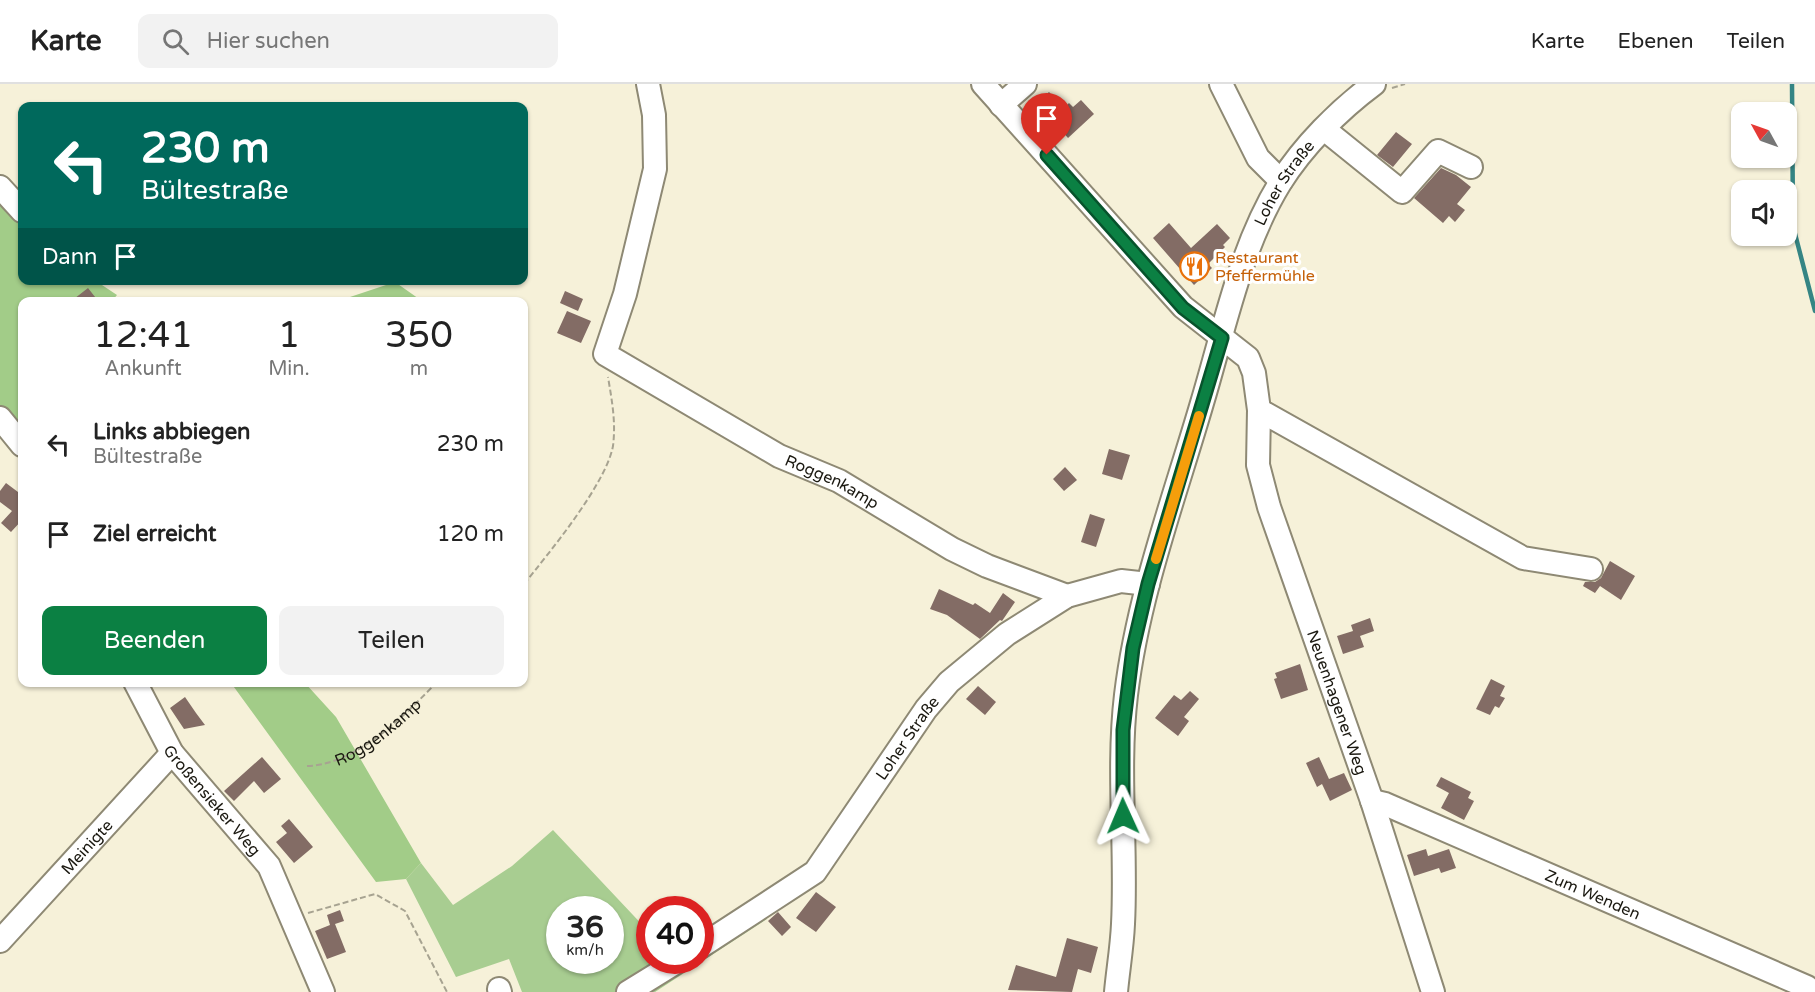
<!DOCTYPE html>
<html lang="de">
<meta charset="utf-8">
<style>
:root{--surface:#fff;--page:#f2f2f2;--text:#222;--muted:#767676;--line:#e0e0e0;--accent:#0b8043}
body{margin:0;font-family:"Varela Round",sans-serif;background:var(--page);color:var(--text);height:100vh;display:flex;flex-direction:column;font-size:22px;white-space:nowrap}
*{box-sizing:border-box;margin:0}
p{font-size:20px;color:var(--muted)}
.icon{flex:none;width:33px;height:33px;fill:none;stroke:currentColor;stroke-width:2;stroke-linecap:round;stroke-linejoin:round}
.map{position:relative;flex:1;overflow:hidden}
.sheet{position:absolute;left:18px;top:213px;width:510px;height:390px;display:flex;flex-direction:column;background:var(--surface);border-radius:12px;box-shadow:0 2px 4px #0004}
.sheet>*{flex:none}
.top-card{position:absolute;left:18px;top:18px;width:510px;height:183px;border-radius:12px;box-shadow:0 2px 4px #0004;background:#00695c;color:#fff;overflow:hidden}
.needle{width:39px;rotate:310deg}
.tools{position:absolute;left:1731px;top:18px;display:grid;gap:12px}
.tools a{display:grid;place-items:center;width:66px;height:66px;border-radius:12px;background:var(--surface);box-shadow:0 2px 4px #0004;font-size:30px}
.speed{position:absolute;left:546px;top:812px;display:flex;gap:12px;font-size:30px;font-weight:700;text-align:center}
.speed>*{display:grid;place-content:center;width:78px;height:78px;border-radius:50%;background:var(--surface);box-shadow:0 2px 4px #0004;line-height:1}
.speed small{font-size:15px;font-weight:400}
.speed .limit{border:9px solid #d22;background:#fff;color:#111}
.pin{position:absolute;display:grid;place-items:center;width:51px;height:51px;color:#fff;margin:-62px -26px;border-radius:50% 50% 50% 0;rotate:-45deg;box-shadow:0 0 6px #0007}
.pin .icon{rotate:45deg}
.me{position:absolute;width:66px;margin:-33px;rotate:359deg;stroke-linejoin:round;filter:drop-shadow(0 0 4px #0008)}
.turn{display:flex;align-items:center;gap:21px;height:126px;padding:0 24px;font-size:27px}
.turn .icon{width:78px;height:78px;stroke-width:2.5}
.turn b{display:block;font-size:42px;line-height:51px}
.then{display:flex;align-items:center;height:57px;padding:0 24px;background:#0003;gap:12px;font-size:22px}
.eta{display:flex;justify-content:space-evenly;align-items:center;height:102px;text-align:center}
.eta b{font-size:36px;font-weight:600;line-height:42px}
.cta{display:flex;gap:12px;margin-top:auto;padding:12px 24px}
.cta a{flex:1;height:69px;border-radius:12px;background:var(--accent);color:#fff;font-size:24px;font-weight:600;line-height:69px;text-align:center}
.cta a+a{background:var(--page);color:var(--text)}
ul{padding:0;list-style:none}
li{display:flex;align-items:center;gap:18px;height:90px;padding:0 24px}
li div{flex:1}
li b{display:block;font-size:22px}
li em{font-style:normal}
header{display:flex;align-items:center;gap:36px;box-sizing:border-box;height:84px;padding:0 30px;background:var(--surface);border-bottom:2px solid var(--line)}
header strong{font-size:28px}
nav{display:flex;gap:33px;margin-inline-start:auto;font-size:21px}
.search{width:420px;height:54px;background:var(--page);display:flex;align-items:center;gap:15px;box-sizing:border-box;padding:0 21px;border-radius:12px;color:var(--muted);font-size:22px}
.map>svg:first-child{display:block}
.green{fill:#a8cd91;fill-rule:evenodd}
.forest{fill:#a2cc88}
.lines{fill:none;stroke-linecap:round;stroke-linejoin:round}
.stream{stroke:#358584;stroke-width:4.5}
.building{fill:#836c65}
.minor-casing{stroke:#8e8974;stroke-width:26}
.path{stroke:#a7a391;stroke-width:2;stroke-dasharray:6 3;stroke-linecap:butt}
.minor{stroke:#fff;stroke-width:22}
.route-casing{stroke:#07532c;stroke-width:15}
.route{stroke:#0b8043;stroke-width:10}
.slow{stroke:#f59e0b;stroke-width:10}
.labels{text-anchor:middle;stroke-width:6;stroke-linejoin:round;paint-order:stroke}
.street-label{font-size:16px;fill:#1a1810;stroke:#fff}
.food-label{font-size:16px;fill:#c56008;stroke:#fff;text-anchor:start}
</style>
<header>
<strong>Karte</strong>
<div class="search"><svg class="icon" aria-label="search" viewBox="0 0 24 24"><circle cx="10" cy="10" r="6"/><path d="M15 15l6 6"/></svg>Hier suchen</div>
<nav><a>Karte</a><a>Ebenen</a><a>Teilen</a></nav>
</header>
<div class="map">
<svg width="1815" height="908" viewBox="0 0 1815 908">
<rect width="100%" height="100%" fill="#f6f1d9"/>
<!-- green -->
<path class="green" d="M553,746L649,848L650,876H700L701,856L752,822L767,835L655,908H522L509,875L456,893L406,795L421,779L453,821L512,782ZM560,825H610V876H560Z"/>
<!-- forest -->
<path class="forest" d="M0,104L22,127V196L96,197L117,211L112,217L22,218V360L0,334Z
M395,198L422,217H338Z
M231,599H305L336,633L421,779L406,795L376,798Z"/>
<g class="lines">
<!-- stream -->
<path class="stream" d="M1792,0L1793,142L1815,227"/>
</g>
<!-- building -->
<path class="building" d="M1049,8L1064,24L1069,19L1073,23L1081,16L1094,30L1068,54L1037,19Z
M1396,48L1412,60L1393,83L1377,71Z
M1441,84L1456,91L1471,103L1457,120L1465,126L1455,138L1449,132L1443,139L1414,114Z
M1169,139L1191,164L1217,140L1230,154L1223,161L1225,163L1208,180L1212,184L1194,201L1153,154Z
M88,204L99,218H70Z
M565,207L583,215L578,227L560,219Z
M567,227L591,237L581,259L557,249Z
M1109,365L1130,371L1122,396L1102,390Z
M1065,383L1077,396L1064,407L1053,395Z
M6,399L22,411V436L11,448L1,439L12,427L0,418V407Z
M1090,430L1105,435L1096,463L1081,458Z
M1610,477L1635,492L1621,516L1600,502L1595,509L1583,502L1585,498H1595L1601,494Z
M939,505L973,521L975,519L990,529L1003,509L1015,518L1002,537L1000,536L980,555L947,531L930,525Z
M1370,534L1374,547L1360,552L1364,563L1343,570L1337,552L1353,547L1351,541Z
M1300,580L1308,606L1281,615L1274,595L1277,594L1275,589Z
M1491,595L1505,602L1500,612L1505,614L1499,624L1495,622L1490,631L1476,625Z
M978,602L996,618L985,631L966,615Z
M1190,607L1199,615L1184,633L1189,637L1178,652L1155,634L1174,611L1181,616Z
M185,613L196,629L205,641L184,645L170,624Z
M262,673L281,695L264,709L254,697L234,717L224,707Z
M1319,673L1329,695L1344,689L1352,706L1330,717L1322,700L1317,703L1306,679Z
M1441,693L1471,708L1468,714L1474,717L1464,736L1441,724L1449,709L1436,702Z
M289,735L313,763L294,779L276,758L287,749L281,742Z
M1426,765L1428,772L1449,765L1456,784L1441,789L1439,784L1414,792L1407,771Z
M816,808L836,823L816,848L796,834Z
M340,826L344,837L335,840L346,868L327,875L315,847L330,841L327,831Z
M778,828L791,843L782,852L768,837Z
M1067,854L1098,863L1091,889L1078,885L1072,908L1008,906L1016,881L1056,893Z"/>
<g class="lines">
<defs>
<g id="minor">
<path id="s2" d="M648,0L654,31L655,85L625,210L605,270L779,372L839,397L952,465L987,482L1067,512"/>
<path id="s3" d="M983,0L1183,223L1248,274L1254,289L1259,326L1258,381L1269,423L1372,717L1433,908"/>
<path d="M1221,0L1258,74L1281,97"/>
<path d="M1001,21L1025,0"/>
<path d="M1324,45L1402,108L1438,67L1471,83"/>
<path d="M0,103L22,127"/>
<path d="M1259,326L1523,474L1591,485"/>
<path d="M0,334L22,361"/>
<path id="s4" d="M135,598L172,669L269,782L323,908"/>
<path id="s5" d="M1372,717L1385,720L1807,903L1812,908"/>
<path id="s6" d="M0,857L172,669"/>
<path id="s7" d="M700,863L815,788L926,625L949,598L1007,550L1067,512L1121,497L1148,500"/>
<path d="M499,905L500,908"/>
<path d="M628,908L680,876"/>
<path id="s8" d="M1116,908C1118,886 1122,863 1123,840C1127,764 1117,687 1126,611C1138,511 1174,415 1202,319C1224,246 1240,164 1280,99C1303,62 1339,26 1374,0"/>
</g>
</defs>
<!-- minor casing -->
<use href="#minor" class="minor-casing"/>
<!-- path -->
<g class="path">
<path d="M1392,4L1405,0"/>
<path d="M524,500C549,469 606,400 613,362C616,338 612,317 608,293"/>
<path id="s1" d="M307,682C356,681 405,631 437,598"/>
<path d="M308,829L375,810L405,827L447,908"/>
</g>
<!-- minor -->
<use href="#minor" class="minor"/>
</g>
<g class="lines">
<defs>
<path id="route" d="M1047,71L1183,224L1222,254L1148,500L1133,564L1123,646V732"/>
</defs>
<!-- route casing -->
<use href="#route" class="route-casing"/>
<!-- route -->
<use href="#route" class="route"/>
<!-- slow -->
<path class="slow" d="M1156,475L1199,332"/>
</g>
<!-- icons -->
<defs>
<symbol id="restaurant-ring" viewBox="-11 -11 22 22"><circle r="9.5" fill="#fff" stroke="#e8710a" stroke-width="1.5"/><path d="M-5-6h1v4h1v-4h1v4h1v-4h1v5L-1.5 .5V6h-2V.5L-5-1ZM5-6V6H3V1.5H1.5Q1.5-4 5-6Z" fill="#e8710a"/></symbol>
</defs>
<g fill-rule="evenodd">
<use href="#restaurant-ring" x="1178" y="166" width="33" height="33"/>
</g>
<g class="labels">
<!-- street labels -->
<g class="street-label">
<text dy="6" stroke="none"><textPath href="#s8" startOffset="836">Loher Straße</textPath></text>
<text dy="6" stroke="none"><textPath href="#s2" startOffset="538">Roggenkamp</textPath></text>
<text dy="6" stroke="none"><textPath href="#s3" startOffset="741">Neuenhagener Weg</textPath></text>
<text dy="6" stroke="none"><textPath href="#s1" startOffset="80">Roggenkamp</textPath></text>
<text dy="6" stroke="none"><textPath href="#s7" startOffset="300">Loher Straße</textPath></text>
<text dy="6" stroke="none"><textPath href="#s4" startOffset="142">Großensieker Weg</textPath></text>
<text dy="6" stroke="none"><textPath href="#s6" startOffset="128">Meinigte</textPath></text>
<text dy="6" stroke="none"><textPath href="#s5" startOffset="240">Zum Wenden</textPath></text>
</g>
<!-- food labels -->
<g class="food-label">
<text x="1215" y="179">Restaurant<tspan x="1215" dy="18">Pfeffermühle</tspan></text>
</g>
</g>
</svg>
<div class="tools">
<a><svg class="needle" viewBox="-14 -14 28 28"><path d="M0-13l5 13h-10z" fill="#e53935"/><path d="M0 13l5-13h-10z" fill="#767676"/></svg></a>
<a><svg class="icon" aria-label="sound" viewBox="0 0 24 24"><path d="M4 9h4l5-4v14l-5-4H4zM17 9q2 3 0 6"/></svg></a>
</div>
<div class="speed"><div>36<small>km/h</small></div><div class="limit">40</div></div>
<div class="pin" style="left:1047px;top:71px;background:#d93025"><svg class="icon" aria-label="arrive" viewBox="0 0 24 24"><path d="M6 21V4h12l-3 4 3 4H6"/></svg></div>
<svg class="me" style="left:1123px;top:732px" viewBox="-20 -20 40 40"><path d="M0-17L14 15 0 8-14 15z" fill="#0b8043" stroke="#fff" stroke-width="4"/></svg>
<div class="top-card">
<div class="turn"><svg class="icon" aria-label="left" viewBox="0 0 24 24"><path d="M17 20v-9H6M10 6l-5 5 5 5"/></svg><div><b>230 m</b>Bültestraße</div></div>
<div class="then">Dann<svg class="icon" aria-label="arrive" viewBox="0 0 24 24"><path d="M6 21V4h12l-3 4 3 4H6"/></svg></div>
</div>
<section class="sheet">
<div class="eta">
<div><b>12:41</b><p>Ankunft</p></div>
<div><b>1</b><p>Min.</p></div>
<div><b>350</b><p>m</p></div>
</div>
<ul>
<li><svg class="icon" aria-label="left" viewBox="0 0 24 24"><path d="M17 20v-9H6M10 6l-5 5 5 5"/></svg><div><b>Links abbiegen</b><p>Bültestraße</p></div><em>230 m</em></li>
<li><svg class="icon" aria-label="arrive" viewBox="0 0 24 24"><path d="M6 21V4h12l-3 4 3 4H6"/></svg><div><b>Ziel erreicht</b></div><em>120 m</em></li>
</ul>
<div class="cta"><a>Beenden</a><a>Teilen</a></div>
</section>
</div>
